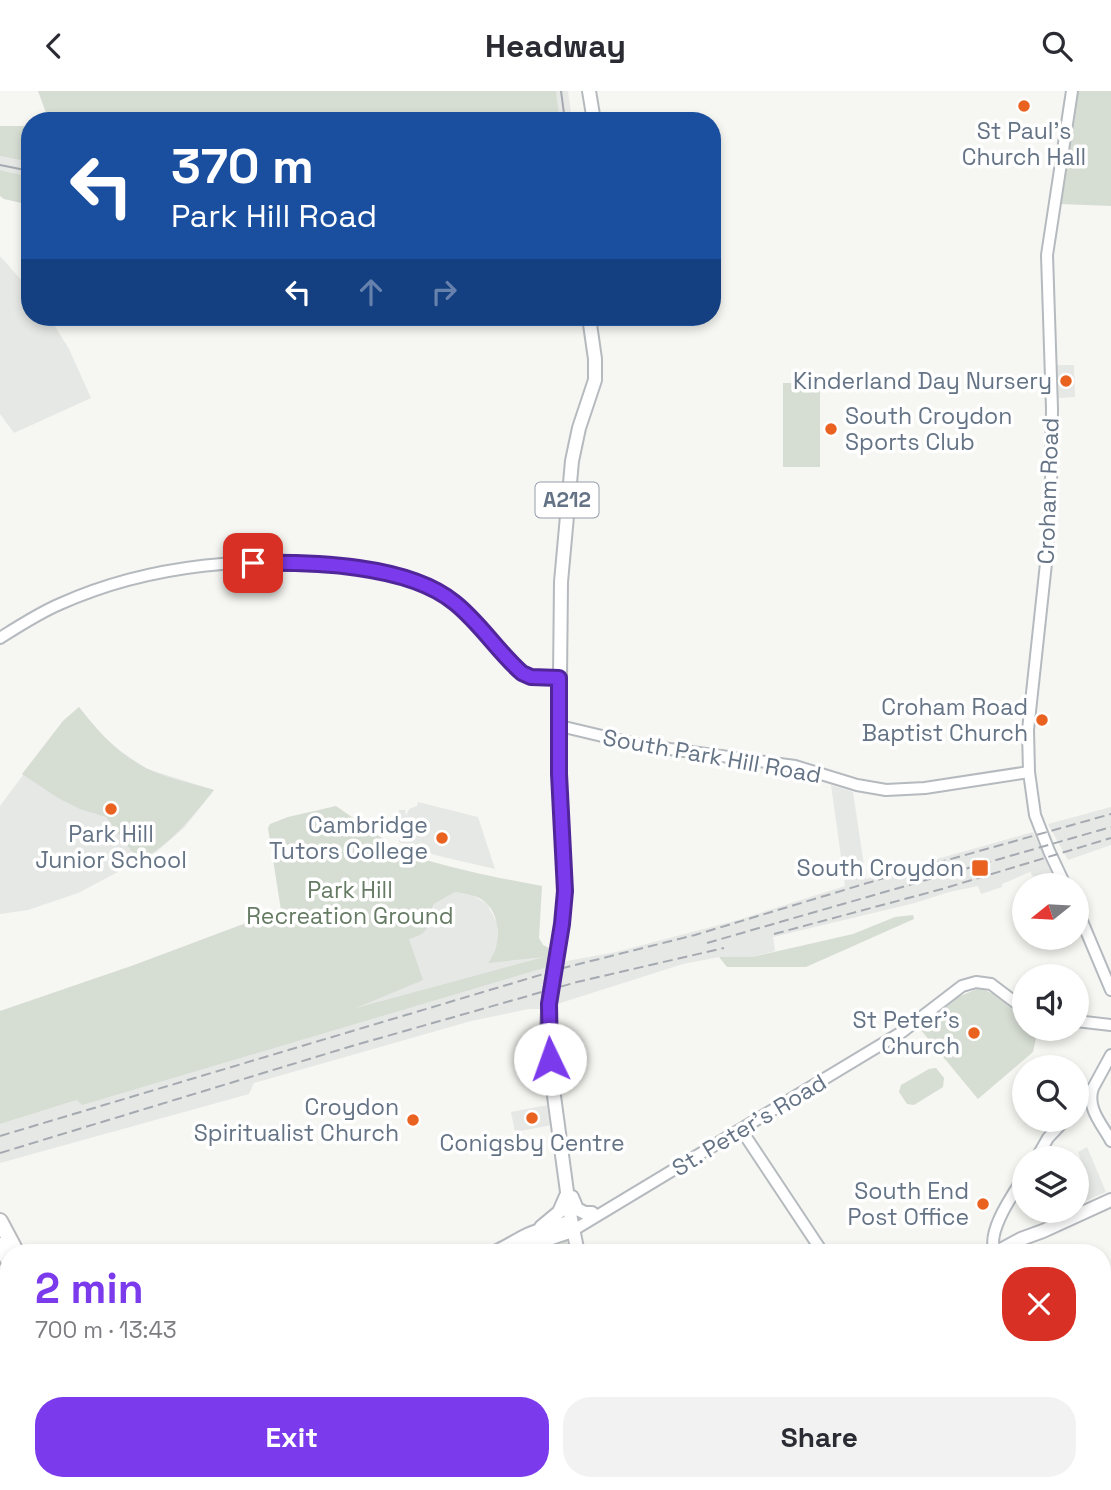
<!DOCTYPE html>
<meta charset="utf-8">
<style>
:root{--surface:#fff;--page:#f2f2f3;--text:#2b2b33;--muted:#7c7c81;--accent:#7c3aed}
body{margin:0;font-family:"Space Grotesk",sans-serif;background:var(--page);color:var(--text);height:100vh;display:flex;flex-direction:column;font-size:26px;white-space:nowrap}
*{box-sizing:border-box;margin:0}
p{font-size:23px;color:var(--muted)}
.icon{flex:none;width:38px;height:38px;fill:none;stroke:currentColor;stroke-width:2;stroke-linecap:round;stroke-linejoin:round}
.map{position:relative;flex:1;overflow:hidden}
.sheet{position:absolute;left:0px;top:1153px;width:1111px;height:247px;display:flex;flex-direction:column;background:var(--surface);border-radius:28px 28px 0 0;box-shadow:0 4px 10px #0003}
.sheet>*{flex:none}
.banner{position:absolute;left:21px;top:21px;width:700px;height:214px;border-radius:28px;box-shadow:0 4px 10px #0003;background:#1a4fa0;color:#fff;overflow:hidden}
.needle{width:46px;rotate:252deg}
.fabs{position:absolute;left:1012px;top:782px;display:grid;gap:14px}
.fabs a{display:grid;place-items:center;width:77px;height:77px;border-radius:50%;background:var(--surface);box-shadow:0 4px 10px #0003;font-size:35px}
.pin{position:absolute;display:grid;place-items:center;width:60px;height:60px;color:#fff;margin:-30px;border-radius:14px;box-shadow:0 4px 10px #0006}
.me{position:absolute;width:77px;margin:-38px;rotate:357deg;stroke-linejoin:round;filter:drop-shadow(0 0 5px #0008)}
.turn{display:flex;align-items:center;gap:24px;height:147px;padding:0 35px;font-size:32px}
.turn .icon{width:91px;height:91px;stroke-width:2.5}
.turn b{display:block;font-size:49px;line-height:60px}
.lanes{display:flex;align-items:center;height:66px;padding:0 35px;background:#0003;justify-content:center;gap:35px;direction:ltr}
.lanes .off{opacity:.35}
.round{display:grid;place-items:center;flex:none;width:74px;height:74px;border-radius:28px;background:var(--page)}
.head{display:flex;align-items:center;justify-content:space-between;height:119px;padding:0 35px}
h1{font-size:42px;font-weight:800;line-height:52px;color:var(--accent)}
.primary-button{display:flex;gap:14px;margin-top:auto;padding:14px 35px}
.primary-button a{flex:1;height:80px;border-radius:28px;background:var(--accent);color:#fff;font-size:28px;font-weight:800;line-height:80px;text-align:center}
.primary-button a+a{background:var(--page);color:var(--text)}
header{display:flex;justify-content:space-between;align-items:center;height:91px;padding:0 35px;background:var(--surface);font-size:32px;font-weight:800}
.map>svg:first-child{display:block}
.built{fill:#e6e8e6}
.green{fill:#d6ddd3;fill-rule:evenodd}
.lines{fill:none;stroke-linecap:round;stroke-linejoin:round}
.secondary-casing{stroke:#b5babf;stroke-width:14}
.primary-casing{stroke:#b6babe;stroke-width:16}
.highway-casing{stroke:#b8babe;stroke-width:18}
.secondary{stroke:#fff;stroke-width:10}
.primary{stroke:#fff;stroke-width:12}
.highway{stroke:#fff;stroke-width:14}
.tram{stroke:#a5aab1;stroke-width:2}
.rail{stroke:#a5aab1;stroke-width:2;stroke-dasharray:10 5;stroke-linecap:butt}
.primary-bridge-casing{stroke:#b6babe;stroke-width:16;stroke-linecap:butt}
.primary-bridge{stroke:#fff;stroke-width:12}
.route-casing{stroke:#51269a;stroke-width:18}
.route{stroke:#7c3aed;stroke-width:12}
.poi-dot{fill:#e96220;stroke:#fff;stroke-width:2.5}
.labels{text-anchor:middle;stroke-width:7;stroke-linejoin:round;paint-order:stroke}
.shield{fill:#fff;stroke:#929daa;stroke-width:2}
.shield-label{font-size:21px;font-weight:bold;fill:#647385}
.poi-label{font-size:23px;fill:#647385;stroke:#fff;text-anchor:end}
.street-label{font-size:23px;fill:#647385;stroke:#fff}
.park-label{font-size:23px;fill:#667b63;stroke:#fff}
</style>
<header><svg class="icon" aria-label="back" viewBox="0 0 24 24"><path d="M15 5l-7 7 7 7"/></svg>Headway<svg class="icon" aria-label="search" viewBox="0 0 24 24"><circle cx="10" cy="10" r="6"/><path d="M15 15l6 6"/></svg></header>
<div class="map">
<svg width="1111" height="1399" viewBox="0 0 1111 1399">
<rect width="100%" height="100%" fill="#f6f6f2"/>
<!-- built -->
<path class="built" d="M556,0H568L572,30H560Z
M0,65L30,71V86L0,79Z
M0,165L30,199V226H49L69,258L91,307L14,342L0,323Z
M1057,274H1074L1075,306L1058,307Z
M79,616L99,642L119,659L147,678L214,699L184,737L156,761L78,802L28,819L0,823V715L63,630Z
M831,694L853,701L866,788L1033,741L1056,792L1039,794L1030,781L1002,793V796L981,803L978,795L949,801L915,812L773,846L775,860L752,866H719L683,873L554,914L562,871L616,861L738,829L845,795Z
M418,711L478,726L495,778L435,764L399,751V719H405L406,725L409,718L417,715Z
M1111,716V754L1068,769L1048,733Z
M455,801L472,804L487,813L497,832V851L493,866L488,871L550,864L541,918H529L471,930L254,992L249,1003L0,1072V1033L77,1009L100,979L184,952L422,889L409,848L431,831L434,813Z
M548,1014L552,1034L515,1041L511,1021Z
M1087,1056L1106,1101L1085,1110L1076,1089V1077L1082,1072L1078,1061Z
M237,1391H468L472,1399H241Z
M482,1391H587L588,1399H486Z
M949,1391H1003L1010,1399H959Z"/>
<!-- green -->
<path class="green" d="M38,0H556L560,30H49Z
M1077,0H1111V115L1060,113L1069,41Z
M0,35H30V71L0,65Z
M0,79L30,86V114L4,108L0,105Z
M783,292H820V376H783Z
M79,616C98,640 118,663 146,677C167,688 192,692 214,699C191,727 171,753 139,770L106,726L80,718L58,707L22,683L63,630Z
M336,715L385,749L384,754C434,775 489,785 542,795L539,847L543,854L551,858L547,876L82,1014L77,1009L0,1033V920L134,874L281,819L268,737L270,733L288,726ZM455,801C466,803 479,804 487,813C502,828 500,857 488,872L544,866L356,917L423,889L409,848C434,841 426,833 434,813Z
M913,824L914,828L806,876H727L719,866H752L853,843L895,826Z
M977,898C997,899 1006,918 1024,925V938H1038L1033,961L978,1008L920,938L958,906Z
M936,977L944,987L943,996L914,1014L907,1013L899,1001L901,994L929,978Z
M567,1150L570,1160L551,1162L547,1154Z
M32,1391H102L105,1399H35Z"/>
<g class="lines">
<defs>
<path id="secondary" d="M0,547C19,535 39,522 60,513C149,473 256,463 352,477C384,482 415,487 443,504C476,523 493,559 522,582L531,586L559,587
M560,635L640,654L795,675L857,694L886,699L925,697L1029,681
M1065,794L1049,760L1035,724L1029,681L1028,639L1047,463L1051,398L1052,318L1047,164L1072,0
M1076,816L1111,899
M1076,930L1111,934
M1093,997C1086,1017 1102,1033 1111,1050
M1076,1015L1093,997L1111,964
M743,1037L746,1046L823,1162
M1036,1068L1048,1047L1065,1029
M572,1140L902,941L962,895L976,891L991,893L1024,918
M996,1162C984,1144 1013,1103 1024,1086
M1102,1291L1111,1301
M230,1391L234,1399
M493,1399L505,1391"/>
<path id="primary" d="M589,0L594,30
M554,877L562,833L565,800L559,683L561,491L572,370L579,337L595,289V268L589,226
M549,907L547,935L549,968L570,1123L578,1162
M572,1106L577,1118L585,1122H592
M541,1136L559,1121L566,1105
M512,1154L525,1156L572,1140
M493,1162C504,1157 512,1152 523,1146C537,1138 555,1136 571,1130
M995,1162L1021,1148L1043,1140L1111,1109
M0,1342L9,1338
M0,1351L9,1350
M591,1391L592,1399
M782,1399L787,1391"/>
<path id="highway" d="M0,1130L17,1162
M0,1154L9,1171
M210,1391L214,1399
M222,1391L225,1399"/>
</defs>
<!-- secondary casing -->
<use href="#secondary" class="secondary-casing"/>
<!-- primary casing -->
<use href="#primary" class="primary-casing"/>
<!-- highway casing -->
<use href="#highway" class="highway-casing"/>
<!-- secondary -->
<use href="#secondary" class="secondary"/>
<!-- primary -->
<use href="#primary" class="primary"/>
<!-- highway -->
<use href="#highway" class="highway"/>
<!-- tram -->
<path class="tram" d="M561,0L565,30
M0,74L30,80"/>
<!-- rail -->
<path class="rail" d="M774,843L942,798L1111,747
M707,852L1111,736
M0,1045L567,876L695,844L894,784L1111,723
M0,1062L352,955L577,891L724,857"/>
<defs>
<path id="primary-bridge" d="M549,907L554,877"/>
</defs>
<!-- primary-bridge casing -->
<use href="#primary-bridge" class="primary-bridge-casing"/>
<!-- primary-bridge -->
<use href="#primary-bridge" class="primary-bridge"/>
</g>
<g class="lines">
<defs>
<path id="route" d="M253,472C312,471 408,473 455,512C481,533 498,561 522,582L531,586L559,587V683L565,800L562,833L549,913L550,968"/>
</defs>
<!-- route casing -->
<use href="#route" class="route-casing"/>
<!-- route -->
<use href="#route" class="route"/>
</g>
<!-- markers -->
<g class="poi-dot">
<circle cx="1024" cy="15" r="7"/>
<circle cx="1066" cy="290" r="7"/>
<circle cx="831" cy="338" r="7"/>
<circle cx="1042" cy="629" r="7"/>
<circle cx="111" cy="718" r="7"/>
<circle cx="442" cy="747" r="7"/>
<rect x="971" y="768" width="18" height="18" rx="3.5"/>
<circle cx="974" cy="942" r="7"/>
<circle cx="532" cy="1027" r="7"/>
<circle cx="413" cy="1029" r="7"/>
<circle cx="983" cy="1113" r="7"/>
</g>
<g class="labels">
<!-- shield labels -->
<rect class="shield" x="535.5" y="391.5" width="63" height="35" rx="5"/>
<g class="shield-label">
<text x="567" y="416">A212</text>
</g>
<!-- poi labels -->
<g class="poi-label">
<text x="1024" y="48" text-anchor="middle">St Paul's<tspan x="1024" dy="26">Church Hall</tspan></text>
<text x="1052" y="298">Kinderland Day Nursery</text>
<text x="845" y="333" text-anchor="start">South Croydon<tspan x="845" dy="26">Sports Club</tspan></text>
<text x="1028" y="624">Croham Road<tspan x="1028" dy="26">Baptist Church</tspan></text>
<text x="428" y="742">Cambridge<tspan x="428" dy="26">Tutors College</tspan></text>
<text x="111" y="751" text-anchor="middle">Park Hill<tspan x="111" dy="26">Junior School</tspan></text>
<text x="964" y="785">South Croydon</text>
<text x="960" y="937">St Peter's<tspan x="960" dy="26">Church</tspan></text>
<text x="399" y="1024">Croydon<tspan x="399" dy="26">Spiritualist Church</tspan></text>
<text x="532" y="1060" text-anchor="middle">Conigsby Centre</text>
<text x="969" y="1108">South End<tspan x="969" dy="26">Post Office</tspan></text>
</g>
<!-- street labels -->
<g class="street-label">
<text transform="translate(1048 400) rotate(-88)" y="8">Croham Road</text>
<text transform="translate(712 665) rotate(10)" y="8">South Park Hill Road</text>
<text transform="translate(749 1034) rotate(-31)" y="8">St. Peter's Road</text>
</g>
<!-- park labels -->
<g class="park-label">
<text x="350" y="807">Park Hill<tspan x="350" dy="26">Recreation Ground</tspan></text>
</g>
</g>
</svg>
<div class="fabs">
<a><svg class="needle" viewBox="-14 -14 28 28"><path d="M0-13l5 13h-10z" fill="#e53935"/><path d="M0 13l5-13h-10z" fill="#7c7c81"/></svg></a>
<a><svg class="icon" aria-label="sound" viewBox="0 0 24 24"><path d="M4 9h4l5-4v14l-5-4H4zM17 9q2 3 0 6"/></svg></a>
<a><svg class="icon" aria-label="search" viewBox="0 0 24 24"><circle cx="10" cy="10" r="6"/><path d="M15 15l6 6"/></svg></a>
<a><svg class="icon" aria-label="layers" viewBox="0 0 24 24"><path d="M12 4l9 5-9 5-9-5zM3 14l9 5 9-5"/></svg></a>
</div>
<div class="pin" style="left:253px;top:472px;background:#d93025"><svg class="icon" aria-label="arrive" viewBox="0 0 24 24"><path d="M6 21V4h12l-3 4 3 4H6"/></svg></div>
<svg class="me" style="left:550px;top:968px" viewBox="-20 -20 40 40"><circle r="19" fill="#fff"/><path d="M0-13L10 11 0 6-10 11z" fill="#7c3aed"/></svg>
<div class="banner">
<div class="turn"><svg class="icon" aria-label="left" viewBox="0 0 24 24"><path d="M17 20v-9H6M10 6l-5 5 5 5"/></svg><div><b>370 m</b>Park Hill Road</div></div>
<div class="lanes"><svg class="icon" aria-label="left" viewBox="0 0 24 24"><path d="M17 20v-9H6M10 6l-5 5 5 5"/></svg><svg class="icon off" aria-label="ahead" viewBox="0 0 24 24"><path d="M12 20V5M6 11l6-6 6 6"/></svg><svg class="icon off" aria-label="right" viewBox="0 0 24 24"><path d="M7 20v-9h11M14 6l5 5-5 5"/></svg></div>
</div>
<section class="sheet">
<div class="head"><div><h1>2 min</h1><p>700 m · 13:43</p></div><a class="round" style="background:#d93025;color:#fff"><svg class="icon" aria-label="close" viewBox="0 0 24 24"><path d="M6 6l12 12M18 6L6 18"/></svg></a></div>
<div class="primary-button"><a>Exit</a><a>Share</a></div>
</section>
</div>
